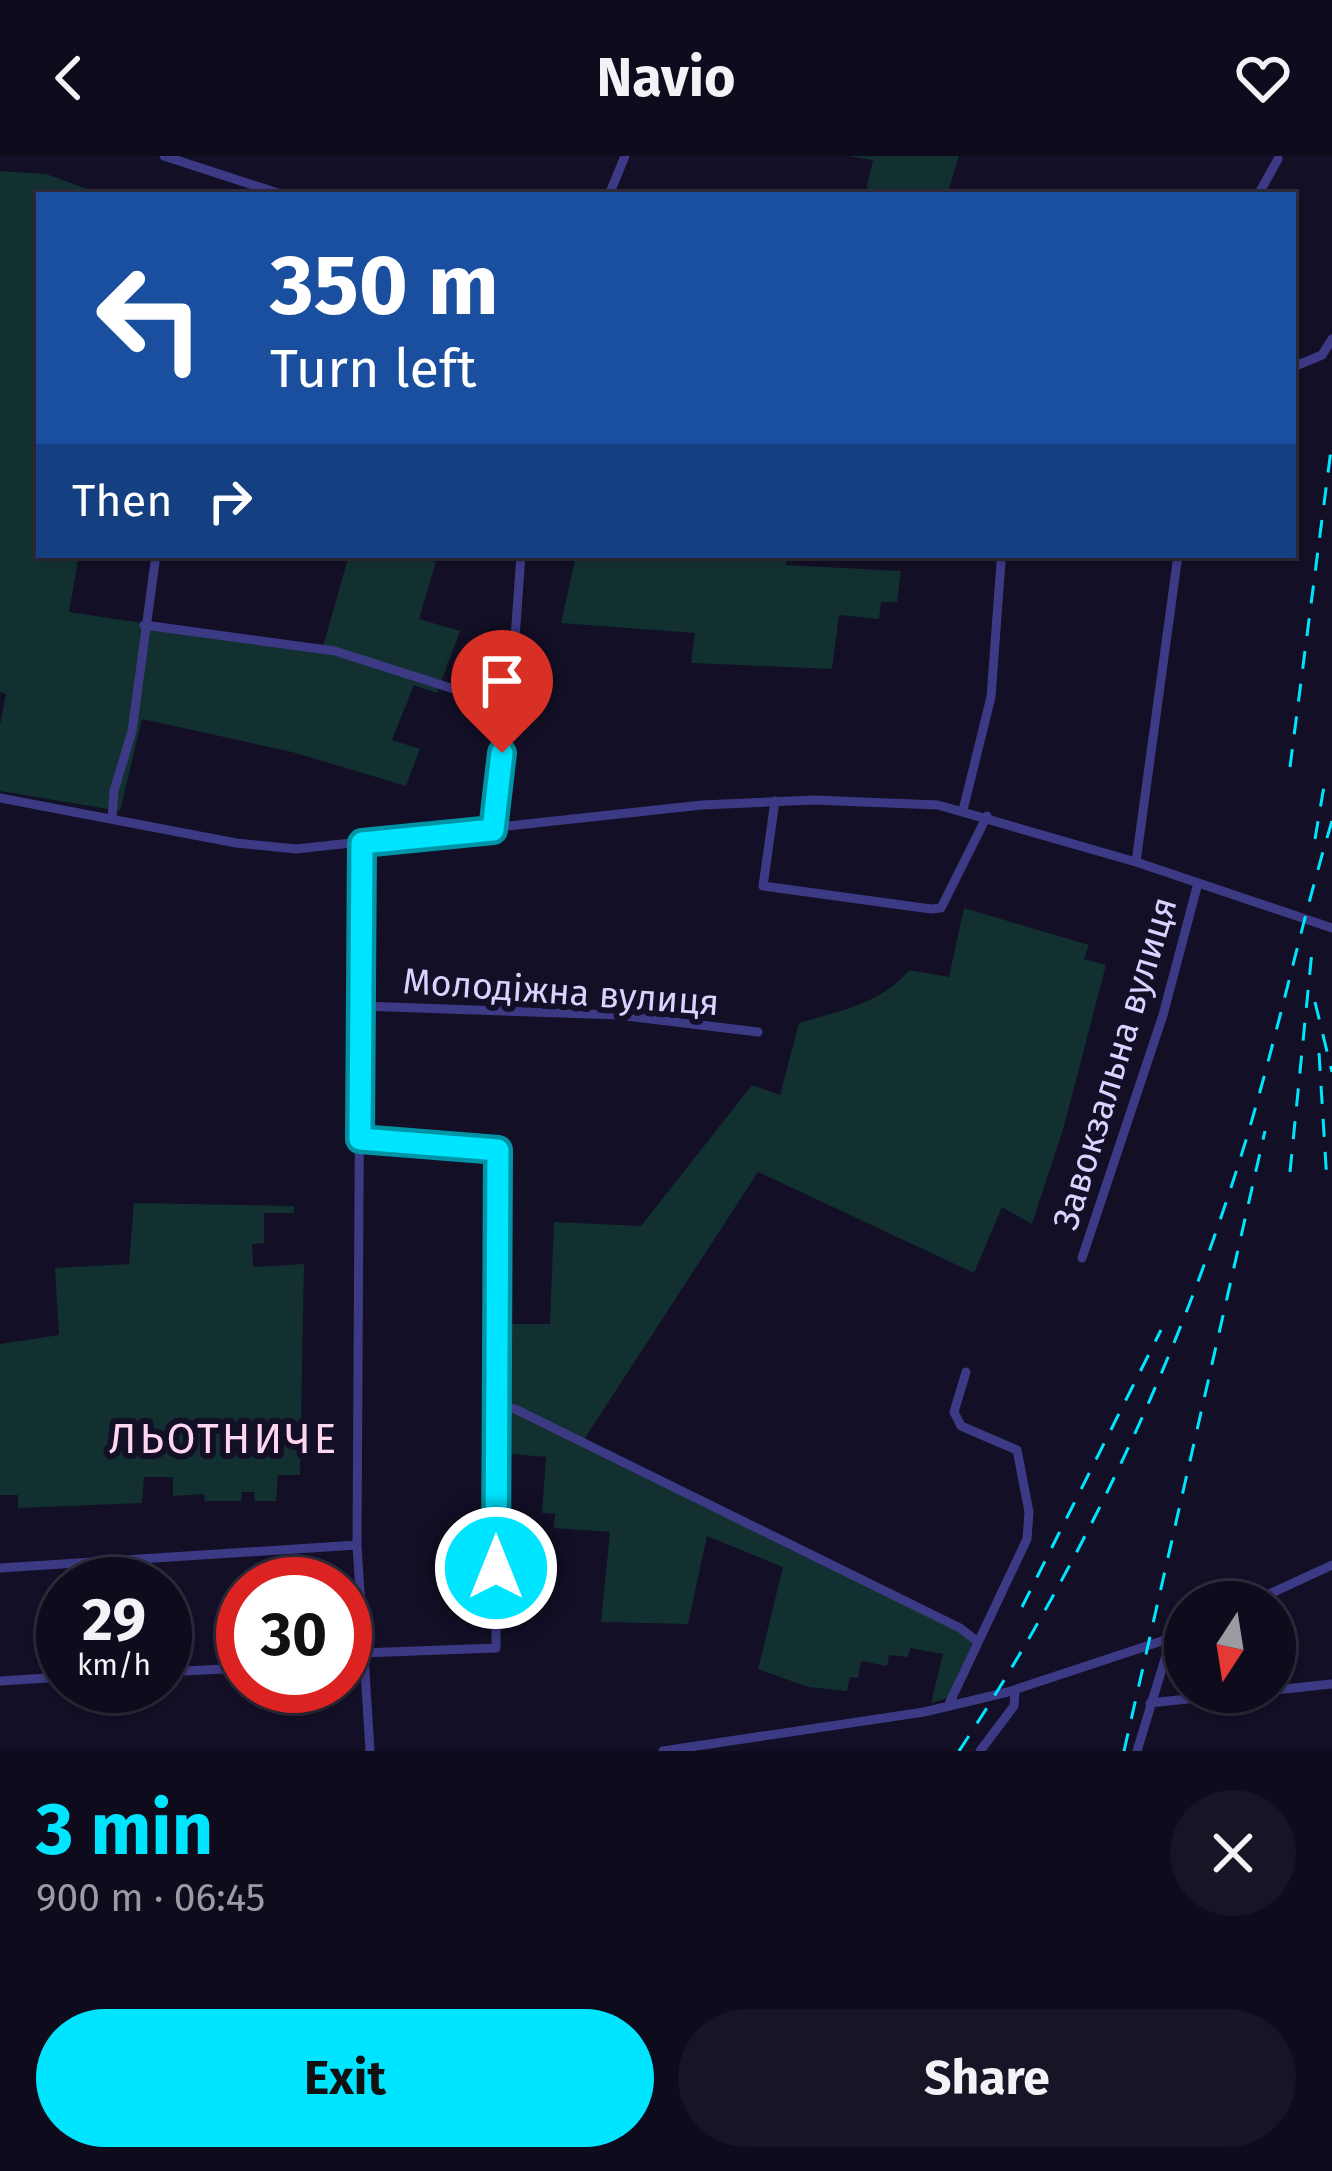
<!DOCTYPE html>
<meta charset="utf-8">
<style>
:root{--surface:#0e0b1c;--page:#171425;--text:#f1f3f6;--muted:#9b9ba3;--line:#2e2b3b;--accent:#00e5ff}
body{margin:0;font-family:"Fira Sans",sans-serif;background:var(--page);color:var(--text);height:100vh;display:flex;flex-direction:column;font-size:45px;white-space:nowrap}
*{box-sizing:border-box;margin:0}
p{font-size:39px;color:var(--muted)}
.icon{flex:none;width:66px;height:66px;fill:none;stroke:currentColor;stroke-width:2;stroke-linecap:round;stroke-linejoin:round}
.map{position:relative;height:1595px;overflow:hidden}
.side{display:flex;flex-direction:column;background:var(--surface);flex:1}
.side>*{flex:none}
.banner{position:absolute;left:36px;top:36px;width:1260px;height:366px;border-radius:0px;box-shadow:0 3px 9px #0004,0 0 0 3px var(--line);background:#1a4fa0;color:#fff;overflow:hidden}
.needle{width:78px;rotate:192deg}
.tools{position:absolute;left:1164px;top:1425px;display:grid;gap:24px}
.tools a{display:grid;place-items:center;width:132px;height:132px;border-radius:50%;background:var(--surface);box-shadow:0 3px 9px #0004,0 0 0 3px var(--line);font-size:60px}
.speed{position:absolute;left:36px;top:1401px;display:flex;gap:24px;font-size:60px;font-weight:700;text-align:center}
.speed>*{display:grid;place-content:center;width:156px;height:156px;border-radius:50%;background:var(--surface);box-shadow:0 3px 9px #0004,0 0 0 3px var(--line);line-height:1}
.speed small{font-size:30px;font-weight:400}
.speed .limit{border:18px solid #d22;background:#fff;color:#111}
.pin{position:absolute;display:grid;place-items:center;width:102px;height:102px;color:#fff;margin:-123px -51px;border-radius:50% 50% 50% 0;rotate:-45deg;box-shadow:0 0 12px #0007}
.pin .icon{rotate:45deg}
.me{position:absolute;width:132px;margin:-66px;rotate:0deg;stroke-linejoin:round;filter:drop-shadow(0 0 9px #0008)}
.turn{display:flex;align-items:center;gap:42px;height:252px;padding:0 36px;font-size:54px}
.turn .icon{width:156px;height:156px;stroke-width:2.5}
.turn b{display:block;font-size:84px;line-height:102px}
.then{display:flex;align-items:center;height:114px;padding:0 36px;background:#0003;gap:24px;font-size:45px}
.round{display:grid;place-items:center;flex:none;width:126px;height:126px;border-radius:63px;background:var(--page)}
.head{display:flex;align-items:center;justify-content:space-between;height:204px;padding:0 36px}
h1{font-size:72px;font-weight:700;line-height:90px;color:var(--accent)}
.action{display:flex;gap:24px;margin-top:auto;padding:24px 36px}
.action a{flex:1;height:138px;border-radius:72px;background:var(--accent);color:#111;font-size:48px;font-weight:700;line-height:138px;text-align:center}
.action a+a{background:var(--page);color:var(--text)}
header{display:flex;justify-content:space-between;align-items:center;height:156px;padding:0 36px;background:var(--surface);font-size:54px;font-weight:700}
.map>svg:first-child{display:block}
.green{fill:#12302f}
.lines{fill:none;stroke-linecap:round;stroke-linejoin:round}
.minor{stroke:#3d3a85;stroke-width:9}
.rail{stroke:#00e5ff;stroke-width:3;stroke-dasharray:18 15;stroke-linecap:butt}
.route-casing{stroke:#0095a6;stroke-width:30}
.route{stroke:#00e5ff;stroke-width:21}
.labels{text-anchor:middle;stroke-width:12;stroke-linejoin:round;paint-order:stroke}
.street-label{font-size:36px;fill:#d9d4ff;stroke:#130f26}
.quarter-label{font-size:42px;letter-spacing:3px;fill:#ffd6f0;stroke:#130f26}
</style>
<header><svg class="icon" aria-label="back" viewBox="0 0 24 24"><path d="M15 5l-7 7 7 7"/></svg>Navio<svg class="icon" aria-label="heart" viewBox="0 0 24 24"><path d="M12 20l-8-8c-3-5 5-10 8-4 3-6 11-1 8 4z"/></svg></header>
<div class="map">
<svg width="1332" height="1595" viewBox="0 0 1332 1595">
<rect width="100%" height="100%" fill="#130f26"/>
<!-- green -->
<path class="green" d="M848,0H959L947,39H865L873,4Z
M0,15L46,18L104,39H39V399H79L69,456L322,494L349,399H411L436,406L419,463L460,475L437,537L414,529L392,584L420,593L406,630L292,596L142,563L120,655L0,635V569L6,538L0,536Z
M576,399H787L786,409L901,415L897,446H881L879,463L839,459L832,513L691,507L695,477L561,467Z
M964,752L1089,789L1084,803L1106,809L1064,970L1032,1068L1002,1051L974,1117L758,1016L583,1285L974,1483L949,1542L931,1547L943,1498L910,1492L908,1501L889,1499L887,1510L861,1505L858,1522L850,1521L847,1535L808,1531L758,1513L783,1411L707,1380L688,1468L601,1466L610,1376L554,1372L555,1358L542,1357L546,1301L500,1297L502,1168H550L554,1066L641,1070L752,929L780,939L799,867C839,855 881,848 909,814L949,821Z
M134,1047L294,1050V1057H264V1087L252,1088L253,1111L304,1108L300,1319H278L276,1345H255L254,1336H242L241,1345H205L204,1338L173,1340V1321H144L142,1347L18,1352V1339H0V1188L59,1179L55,1112L129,1108Z"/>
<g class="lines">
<!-- minor -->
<path class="minor" d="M164,0L284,39
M609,39L625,0
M1258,39L1278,3
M1293,211L1322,199L1332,183
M144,469L335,495L510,551
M0,642L236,687L296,693L702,649L813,644L938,649L1136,706L1332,772
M775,645L763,730L931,753L941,752L987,660
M963,654L991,541L1001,406
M112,663L114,635L132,575L156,399
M493,674L510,551L521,399
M361,687L357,1389L370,1595
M1136,706L1178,399
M361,850L618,859L758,876
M360,983L498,994L496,1492L362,1497
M1082,1102L1163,859L1198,727
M497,1250L515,1253L960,1472L978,1486
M0,1412L357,1389
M1252,1446L1332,1409
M165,1516L243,1512
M0,1525L63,1521
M1275,1534L1332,1528
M1150,1547L1253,1536
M948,1550L1027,1383L1029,1356L1017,1294L961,1270L954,1256L966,1216
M663,1595L924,1556L1008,1536L1177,1480L1185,1472
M980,1595L1014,1550L1015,1534
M1137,1595L1168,1493L1177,1480"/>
<!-- rail -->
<path class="rail" d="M1290,611L1332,286
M1315,683L1324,630
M1315,846L1332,916
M1319,897L1327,1026
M1290,1016L1312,795
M1022,1451L1161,1174
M959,1595C1083,1408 1181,1198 1246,984C1278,878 1300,771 1332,665
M1124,1595L1265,975"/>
</g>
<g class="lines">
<defs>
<path id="route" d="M496,1412L498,994L360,983L362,687L493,674L502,597"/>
</defs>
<!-- route casing -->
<use href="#route" class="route-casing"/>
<!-- route -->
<use href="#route" class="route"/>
</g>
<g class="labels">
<!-- street labels -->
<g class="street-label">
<text transform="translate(561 835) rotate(4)" y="13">Молодіжна вулиця</text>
<text transform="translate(1114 907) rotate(-73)" y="13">Завокзальна вулиця</text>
</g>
<!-- quarter labels -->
<g class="quarter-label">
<text x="224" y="1297">ЛЬОТНИЧЕ</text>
</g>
</g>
</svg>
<div class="tools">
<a><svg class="needle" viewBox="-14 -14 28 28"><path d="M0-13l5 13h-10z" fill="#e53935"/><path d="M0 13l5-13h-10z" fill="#9b9ba3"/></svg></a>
</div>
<div class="speed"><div>29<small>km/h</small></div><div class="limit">30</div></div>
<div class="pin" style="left:502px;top:597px;background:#d93025"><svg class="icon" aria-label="arrive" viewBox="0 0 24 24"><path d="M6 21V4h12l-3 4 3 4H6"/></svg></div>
<svg class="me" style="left:496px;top:1412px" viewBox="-20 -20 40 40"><circle r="17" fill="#00e5ff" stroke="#fff" stroke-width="3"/><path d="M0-11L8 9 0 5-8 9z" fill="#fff"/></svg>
<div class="banner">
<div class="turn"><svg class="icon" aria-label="left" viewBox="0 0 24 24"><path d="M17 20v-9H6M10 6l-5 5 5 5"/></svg><div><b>350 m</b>Turn left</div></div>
<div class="then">Then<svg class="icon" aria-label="right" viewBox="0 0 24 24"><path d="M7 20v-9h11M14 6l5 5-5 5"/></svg></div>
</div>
</div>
<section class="side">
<div class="head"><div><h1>3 min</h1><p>900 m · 06:45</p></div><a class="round"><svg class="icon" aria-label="close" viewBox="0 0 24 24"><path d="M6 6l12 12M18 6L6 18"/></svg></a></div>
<div class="action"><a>Exit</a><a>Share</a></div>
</section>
